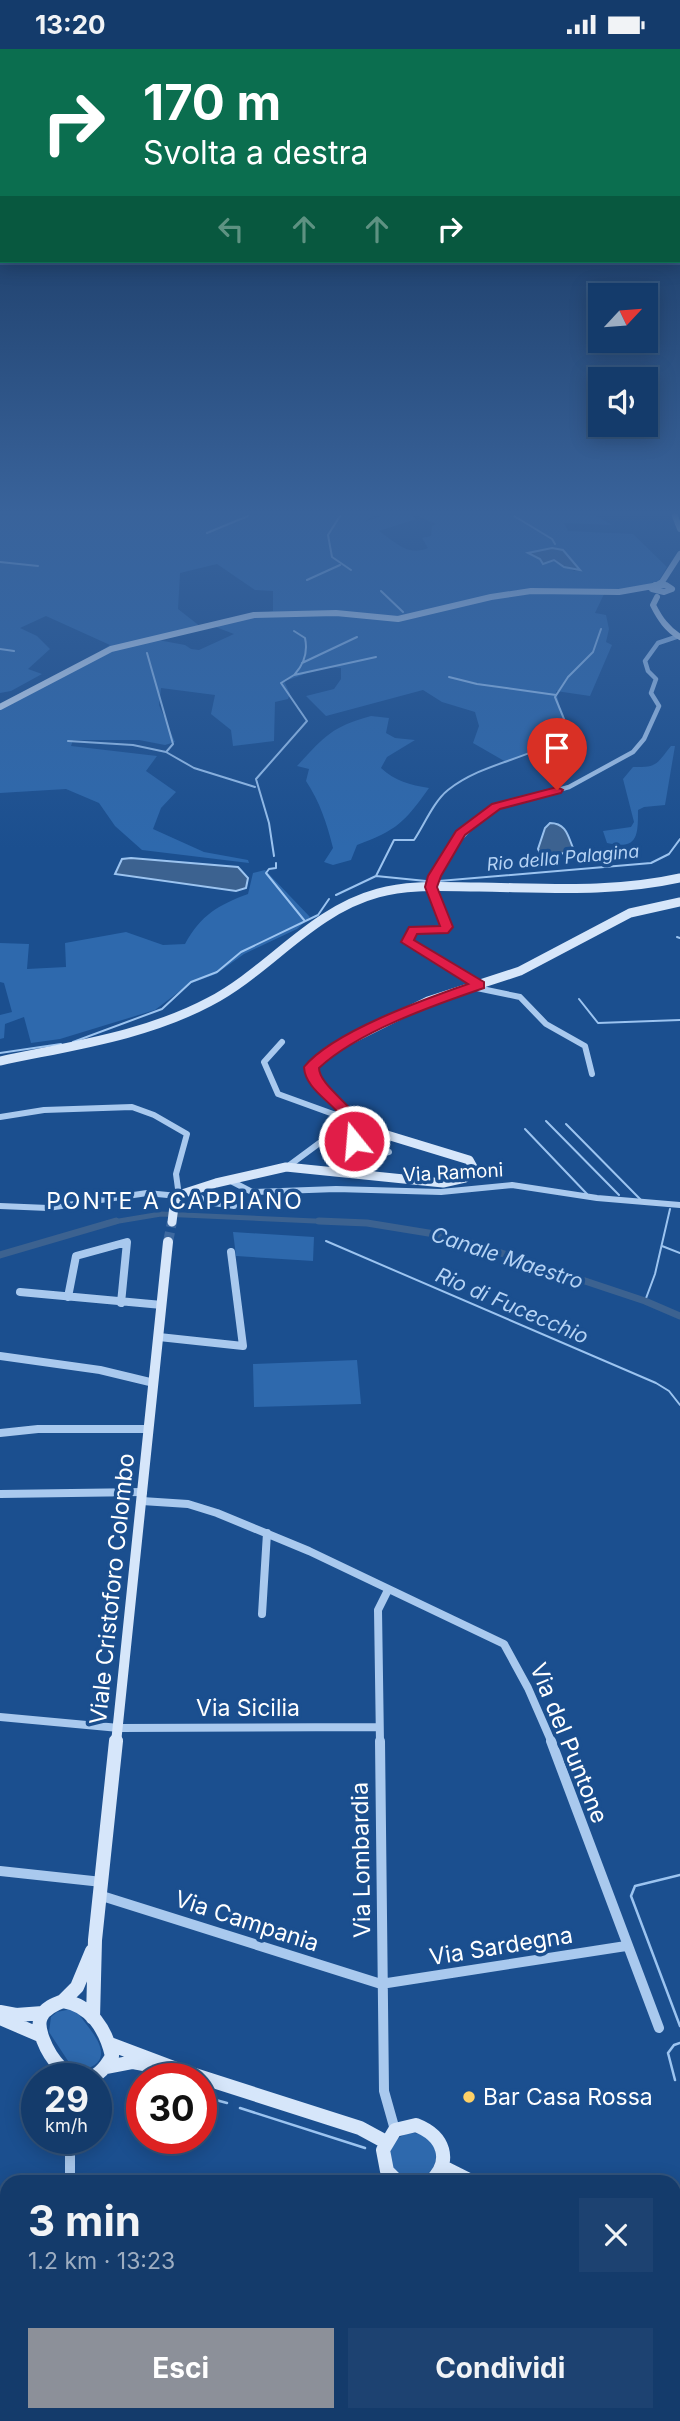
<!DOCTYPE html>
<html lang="it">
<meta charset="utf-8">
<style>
:root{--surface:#143b6b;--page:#1d4271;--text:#f1f3f6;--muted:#9dadc1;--line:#33557e;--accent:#8c9099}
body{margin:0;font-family:Inter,sans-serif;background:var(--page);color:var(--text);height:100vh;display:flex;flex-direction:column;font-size:26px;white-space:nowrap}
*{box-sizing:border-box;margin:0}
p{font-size:23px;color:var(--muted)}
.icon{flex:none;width:38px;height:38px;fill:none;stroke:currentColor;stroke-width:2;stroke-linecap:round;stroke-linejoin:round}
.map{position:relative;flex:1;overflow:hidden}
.side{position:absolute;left:0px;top:2126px;width:681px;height:247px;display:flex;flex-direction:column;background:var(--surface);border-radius:21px 21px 0 0;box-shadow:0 4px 18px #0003,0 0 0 2px var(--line)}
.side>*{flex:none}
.top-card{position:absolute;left:0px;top:0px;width:681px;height:214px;box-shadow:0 4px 18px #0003,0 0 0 2px var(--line);background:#0b6e4f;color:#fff;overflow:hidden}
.needle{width:46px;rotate:64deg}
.buttons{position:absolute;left:588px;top:234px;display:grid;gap:14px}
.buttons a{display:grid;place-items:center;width:70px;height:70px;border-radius:0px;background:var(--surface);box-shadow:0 4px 18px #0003,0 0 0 2px var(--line);font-size:35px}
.speed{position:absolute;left:21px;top:2014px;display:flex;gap:14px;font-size:35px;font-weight:700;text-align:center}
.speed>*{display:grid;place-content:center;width:91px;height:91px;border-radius:50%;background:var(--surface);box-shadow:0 4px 18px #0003,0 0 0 2px var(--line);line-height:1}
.speed small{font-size:18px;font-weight:400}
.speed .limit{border:10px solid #d22;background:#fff;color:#111}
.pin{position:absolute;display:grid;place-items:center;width:60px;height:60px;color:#fff;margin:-72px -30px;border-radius:50% 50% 50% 0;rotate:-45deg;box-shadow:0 0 7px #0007}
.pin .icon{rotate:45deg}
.me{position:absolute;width:77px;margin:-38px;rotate:343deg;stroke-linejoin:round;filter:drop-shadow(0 0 5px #0008)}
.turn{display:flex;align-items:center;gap:24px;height:147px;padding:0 28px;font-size:32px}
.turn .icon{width:91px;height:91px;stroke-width:2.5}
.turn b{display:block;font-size:49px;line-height:60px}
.lanes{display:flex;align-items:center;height:66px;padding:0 28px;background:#0003;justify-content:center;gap:35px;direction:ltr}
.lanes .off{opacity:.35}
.round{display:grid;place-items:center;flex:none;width:74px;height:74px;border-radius:0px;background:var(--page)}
.headline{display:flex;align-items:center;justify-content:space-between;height:119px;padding:0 28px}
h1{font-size:42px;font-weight:700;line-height:52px}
.cta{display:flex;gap:14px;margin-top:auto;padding:14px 28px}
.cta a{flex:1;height:80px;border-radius:0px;background:var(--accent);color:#fff;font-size:28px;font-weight:700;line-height:80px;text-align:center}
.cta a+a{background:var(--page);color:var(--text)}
.status{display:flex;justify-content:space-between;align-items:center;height:49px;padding:0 35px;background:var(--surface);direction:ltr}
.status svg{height:19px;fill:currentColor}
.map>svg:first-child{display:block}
.green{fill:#2e69ad;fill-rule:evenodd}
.water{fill:#3c6290;stroke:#9cc4f0;stroke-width:2}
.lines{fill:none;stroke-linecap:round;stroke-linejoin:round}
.stream-far1{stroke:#9cc4f0;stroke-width:2}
.stream{stroke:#9cc4f0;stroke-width:2.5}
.canal-far1{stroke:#3c6290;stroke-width:5}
.canal{stroke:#3c6290;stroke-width:7}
.secondary-tunnel{stroke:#3d69a0;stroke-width:10;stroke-dasharray:10 5;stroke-linecap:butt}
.street-far3{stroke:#a9c9ee;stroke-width:4.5}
.street-far2{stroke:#a9c9ee;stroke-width:6}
.street-far1{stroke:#a9c9ee;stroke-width:8}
.street{stroke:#a9c9ee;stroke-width:10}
.secondary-far3{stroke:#d6e6fa;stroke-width:6}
.secondary-far2{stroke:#d6e6fa;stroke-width:9}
.secondary-far1{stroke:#d6e6fa;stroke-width:10}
.secondary{stroke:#d6e6fa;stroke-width:14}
.route{fill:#e11d48;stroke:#92132f;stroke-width:2}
.poi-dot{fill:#ffd166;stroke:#1b4f8f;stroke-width:2.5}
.labels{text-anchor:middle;stroke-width:7;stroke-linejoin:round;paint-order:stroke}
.far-water-label{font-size:18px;font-style:italic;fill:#b5d3f5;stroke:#1b4f8f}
.street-label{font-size:19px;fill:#fff;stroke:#1b4f8f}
.water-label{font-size:21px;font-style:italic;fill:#b5d3f5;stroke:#1b4f8f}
.quarter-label{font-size:23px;letter-spacing:2px;fill:#fff;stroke:#1b4f8f}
.near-street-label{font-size:23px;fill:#fff;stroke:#1b4f8f}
.near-poi-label{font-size:23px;fill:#fff;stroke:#1b4f8f;text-anchor:start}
</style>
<div class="status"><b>13:20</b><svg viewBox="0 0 49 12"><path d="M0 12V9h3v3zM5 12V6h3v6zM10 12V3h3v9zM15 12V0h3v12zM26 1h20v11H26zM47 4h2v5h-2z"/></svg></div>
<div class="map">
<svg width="680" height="2372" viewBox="0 0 680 2372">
<rect width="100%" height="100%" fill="#1b4f8f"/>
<!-- green -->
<path class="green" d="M0,467H373L364,473L382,467H412L416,470L379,482C395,493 408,508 428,499L422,489L431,487L432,477L436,475L418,467H596L612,476L564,474L568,482L633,485L667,518L658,533L604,545L595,564L606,566L609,580L606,593L612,596L590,647L556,642L563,671L561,691L506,713L473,694L479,677L475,663L442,653L423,641L326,667L306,647L334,640L341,630V619C318,615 307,626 284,632L290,645L288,650L275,653L274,692L233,697L231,681L211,665L215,646L161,639L159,656L175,693L165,696L139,691H73L71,697L157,707L146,722L176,743L161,759L153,780L204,803L248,811L249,814L142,801L115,777L99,754L66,740L0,744V661L49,635L110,596L46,567L20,579L37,587L50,600L28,620L42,625L11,642L0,644ZM552,499L562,500L580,521L574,522L554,511L543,515L540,510L528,504ZM217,515L255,541L273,542V562L201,578L178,560L180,524ZM213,577L234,585L199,601L191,600L185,596L158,591Z
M371,667L389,669L386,684L395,689L415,691L387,708L381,719C395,732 410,736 429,739C404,774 397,781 357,796L351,811L333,816L324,813L333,799C327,775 320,753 306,732L309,720L297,717C325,687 331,678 371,667Z
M671,697H675L665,756L644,758L638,761C638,787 638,801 607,794L603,782L631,778L634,773L623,730L633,718C658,719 657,714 671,697Z
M265,821L310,868L297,880L244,905L216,925L189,935L155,961L60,990L31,994L24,968L5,975L4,989L0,990V966L12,963L4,934L0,933V894L29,895L27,920L66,918L65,894L126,883L163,896L185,895C201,866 218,856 248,845L253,824Z
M233,1183L314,1188L313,1212L236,1207Z
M357,1311L361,1355L254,1358L253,1315Z
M71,1960L77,1963C90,1981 120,2010 84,2021L72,2018L49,1983L51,1968L57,1963Z
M390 2107a23 23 0 1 1 46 0a23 23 0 1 1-46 0Z"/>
<!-- water -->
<path class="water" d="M552,499L563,501L580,521L564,518L554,511L543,515L540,510L528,504Z
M550,774C566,774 568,787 573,799C564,807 552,806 540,804L538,800L545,779Z
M131,809L238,818L248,829L246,839L236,842L115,825L122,810Z"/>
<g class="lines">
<!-- stream-far1 -->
<path class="stream-far1" d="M340,467L328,486L332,508L351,521
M514,467L552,490L555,495
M207,484L248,467
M0,513L38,517
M307,531L340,516
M381,542L403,563
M294,582L305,589C308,603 304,615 295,625
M0,600L14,602
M147,604L173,695L167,702
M302,614L357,588
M449,628L477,635L556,646
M68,692L133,696L166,703L194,719L255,738
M274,807L269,774L256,730L307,672L281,634L294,626L376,608
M276,814V819L269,820L266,824L304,871
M376,827L394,791H414C424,776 434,752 448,741C482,714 527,711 562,688L564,670L555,648L568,628L593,603L601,580
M439,832L651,814L669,805L680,790
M336,846L376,827L426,832
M677,888L680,889
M579,950L598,974L680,971
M73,993L162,960L191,933L217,923L241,903L318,866L329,850
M0,1004L61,995
M546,1072L619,1146
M566,1075L641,1151
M525,1080L587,1145
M326,1192L656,1334L669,1342L680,1356
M662,1197L680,1204
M645,1252L655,1225L670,1160"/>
<!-- stream -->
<path class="stream" d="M680,1826L635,1837L631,1847L680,1977
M675,2031L668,2004L674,1996L680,1994
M201,2047L227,2054
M240,2059L365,2099
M674,2343L680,2351"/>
<!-- canal-far1 -->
<path class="canal-far1" d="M107,1174L161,1165L359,1174"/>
<!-- canal -->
<path class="canal" d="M319,1172L367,1174L453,1188L645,1252L680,1267
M0,1206L116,1172"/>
<!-- secondary-tunnel -->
<path class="secondary-tunnel" d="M168,1193L172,1173"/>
<!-- street-far3 -->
<path class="street-far3" d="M473,774L496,758L569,738L633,703L644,690L659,657L651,644L656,630L648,622L645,612L658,594L679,587"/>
<!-- street-far2 -->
<path class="street-far2" d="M475,773L448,802L431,838L447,878L443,881H414L407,893L479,936
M472,938L520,948L546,975L585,997L592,1025
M282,993L264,1013L278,1045L347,1070
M0,1068L44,1061L132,1058L154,1066L187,1085L176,1125L179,1147
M350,1068L346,1073L352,1078L358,1101L378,1105L389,1103
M287,1118L337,1081
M229,1131L252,1143L336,1140L441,1143L512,1136L597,1149L680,1156
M189,1143L201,1149L200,1152L234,1157
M0,1157L48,1159L147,1144L178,1147"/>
<!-- street-far1 -->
<path class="street-far1" d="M20,1243L162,1256
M68,1248L76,1207L127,1193L121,1254
M159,1288L243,1297L231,1203
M0,1307L100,1321L154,1334
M0,1384L38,1380H149
M0,1445L143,1443
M142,1452L188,1455L217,1464L309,1502L504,1595L528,1639L552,1694
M262,1565L267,1484
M0,1668L119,1679L378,1678
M380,1694L378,1561L388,1541"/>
<!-- street -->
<path class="street" d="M380,1692L384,2042L395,2081
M551,1692L659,1979
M0,1822L102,1833
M102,1847L381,1935L626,1897
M70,2090V2133
M502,2366L504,2372
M46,2372L47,2366"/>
<!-- secondary-far3 -->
<path class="secondary-far3" d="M675,467L680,480
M655,536H666L672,540L664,543L652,540Z
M657,536L662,533L680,505
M657,548L653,556C660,570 667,580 680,588
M0,658L111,600L254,566L336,564L398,570L491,548L531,542L619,543L653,537"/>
<!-- secondary-far2 -->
<path class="secondary-far2" d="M0,1012C70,997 145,987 209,953C269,922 311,862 378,844C410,835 446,838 479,838C547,839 613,844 680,829
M172,1173L174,1157L182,1145L216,1134L286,1118L443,1134L465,1129L474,1120L469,1111L387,1086L360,1075L319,1037L311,1018L328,1002L428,952L520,922L630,864L680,853"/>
<!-- secondary-far1 -->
<path class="secondary-far1" d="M116,1694L168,1193"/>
<!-- secondary -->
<path class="secondary" d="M63,1952C91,1956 106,1981 112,2007C78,2069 31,1987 41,1968C45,1959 55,1955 63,1952Z
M63,1952L77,1938L92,1902
M0,1963L16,1966L43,1964
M0,1969L40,1986
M93,1969L95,1891L116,1692
M110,1995L179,2021L360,2079L384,2092
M107,2018L133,2013L155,2017
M443,2118L473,2133
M398,2133L387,2122L383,2101L395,2081L416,2076C444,2087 453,2112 430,2133
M674,2309L680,2317"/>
</g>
<!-- sky -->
<linearGradient id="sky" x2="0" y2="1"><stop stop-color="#0f2b4f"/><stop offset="0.58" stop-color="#39639b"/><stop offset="1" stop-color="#39639b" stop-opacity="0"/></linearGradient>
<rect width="680" height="799" fill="url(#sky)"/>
<!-- route -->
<path class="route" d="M557,738L563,741L561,744L500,760L465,786L441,827L437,838L453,878L448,884L417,885L414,891L484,933V939C434,956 357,983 319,1019C319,1034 347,1053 357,1068L354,1072L359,1078L362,1092L360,1095H349L345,1080L338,1073L342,1068C329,1051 305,1039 304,1018C332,983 425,950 468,935L401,893L409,878L440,877L425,838L428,827L456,782L492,755Z"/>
<!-- markers -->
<circle class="poi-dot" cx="469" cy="2048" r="7"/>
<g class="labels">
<!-- far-water labels -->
<g class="far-water-label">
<text transform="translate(563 809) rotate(-5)" y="6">Rio della Palagina</text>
</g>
<!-- street labels -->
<g class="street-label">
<text transform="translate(453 1123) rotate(-3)" y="7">Via Ramoni</text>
</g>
<!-- water labels -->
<g class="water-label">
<text transform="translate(507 1209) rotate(18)" y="7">Canale Maestro</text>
<text transform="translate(512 1257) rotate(23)" y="7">Rio di Fucecchio</text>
</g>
<!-- quarter labels -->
<g class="quarter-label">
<text x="175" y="1160">PONTE A CAPPIANO</text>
</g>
<!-- near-street labels -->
<g class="near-street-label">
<text transform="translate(112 1540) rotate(-84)" y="8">Viale Cristoforo Colombo</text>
<text x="248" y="1667">Via Sicilia</text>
<text transform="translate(569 1694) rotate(68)" y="8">Via del Puntone</text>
<text transform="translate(361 1811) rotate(-91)" y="8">Via Lombardia</text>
<text transform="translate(247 1872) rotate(18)" y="8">Via Campania</text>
<text transform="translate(501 1897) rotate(-9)" y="8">Via Sardegna</text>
</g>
<!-- near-poi labels -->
<g class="near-poi-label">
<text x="483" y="2056">Bar Casa Rossa</text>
</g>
</g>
</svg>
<div class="buttons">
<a><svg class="needle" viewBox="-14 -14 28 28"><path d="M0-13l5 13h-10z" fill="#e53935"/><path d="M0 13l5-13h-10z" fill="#9dadc1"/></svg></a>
<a><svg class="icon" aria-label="sound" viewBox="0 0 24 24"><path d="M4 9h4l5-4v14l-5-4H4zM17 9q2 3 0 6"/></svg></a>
</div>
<div class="speed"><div>29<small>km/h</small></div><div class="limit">30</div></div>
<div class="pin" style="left:557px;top:741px;background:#d93025"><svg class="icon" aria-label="arrive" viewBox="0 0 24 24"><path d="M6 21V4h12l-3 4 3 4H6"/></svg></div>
<svg class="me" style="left:354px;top:1092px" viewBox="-20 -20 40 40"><circle r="17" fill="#e11d48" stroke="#fff" stroke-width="3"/><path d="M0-11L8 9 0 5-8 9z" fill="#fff"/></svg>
<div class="top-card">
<div class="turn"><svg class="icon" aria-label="right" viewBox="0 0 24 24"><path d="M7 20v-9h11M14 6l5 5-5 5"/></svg><div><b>170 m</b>Svolta a destra</div></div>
<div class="lanes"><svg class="icon off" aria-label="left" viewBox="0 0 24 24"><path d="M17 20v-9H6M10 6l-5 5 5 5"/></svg><svg class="icon off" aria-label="ahead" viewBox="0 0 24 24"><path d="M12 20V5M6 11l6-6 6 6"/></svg><svg class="icon off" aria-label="ahead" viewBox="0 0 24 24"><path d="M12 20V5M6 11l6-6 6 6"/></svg><svg class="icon" aria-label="right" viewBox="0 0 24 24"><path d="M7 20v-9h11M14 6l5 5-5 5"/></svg></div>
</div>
<section class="side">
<div class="headline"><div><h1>3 min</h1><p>1.2 km · 13:23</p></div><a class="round"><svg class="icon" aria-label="close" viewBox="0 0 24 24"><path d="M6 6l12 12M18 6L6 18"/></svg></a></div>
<div class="cta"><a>Esci</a><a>Condividi</a></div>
</section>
</div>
